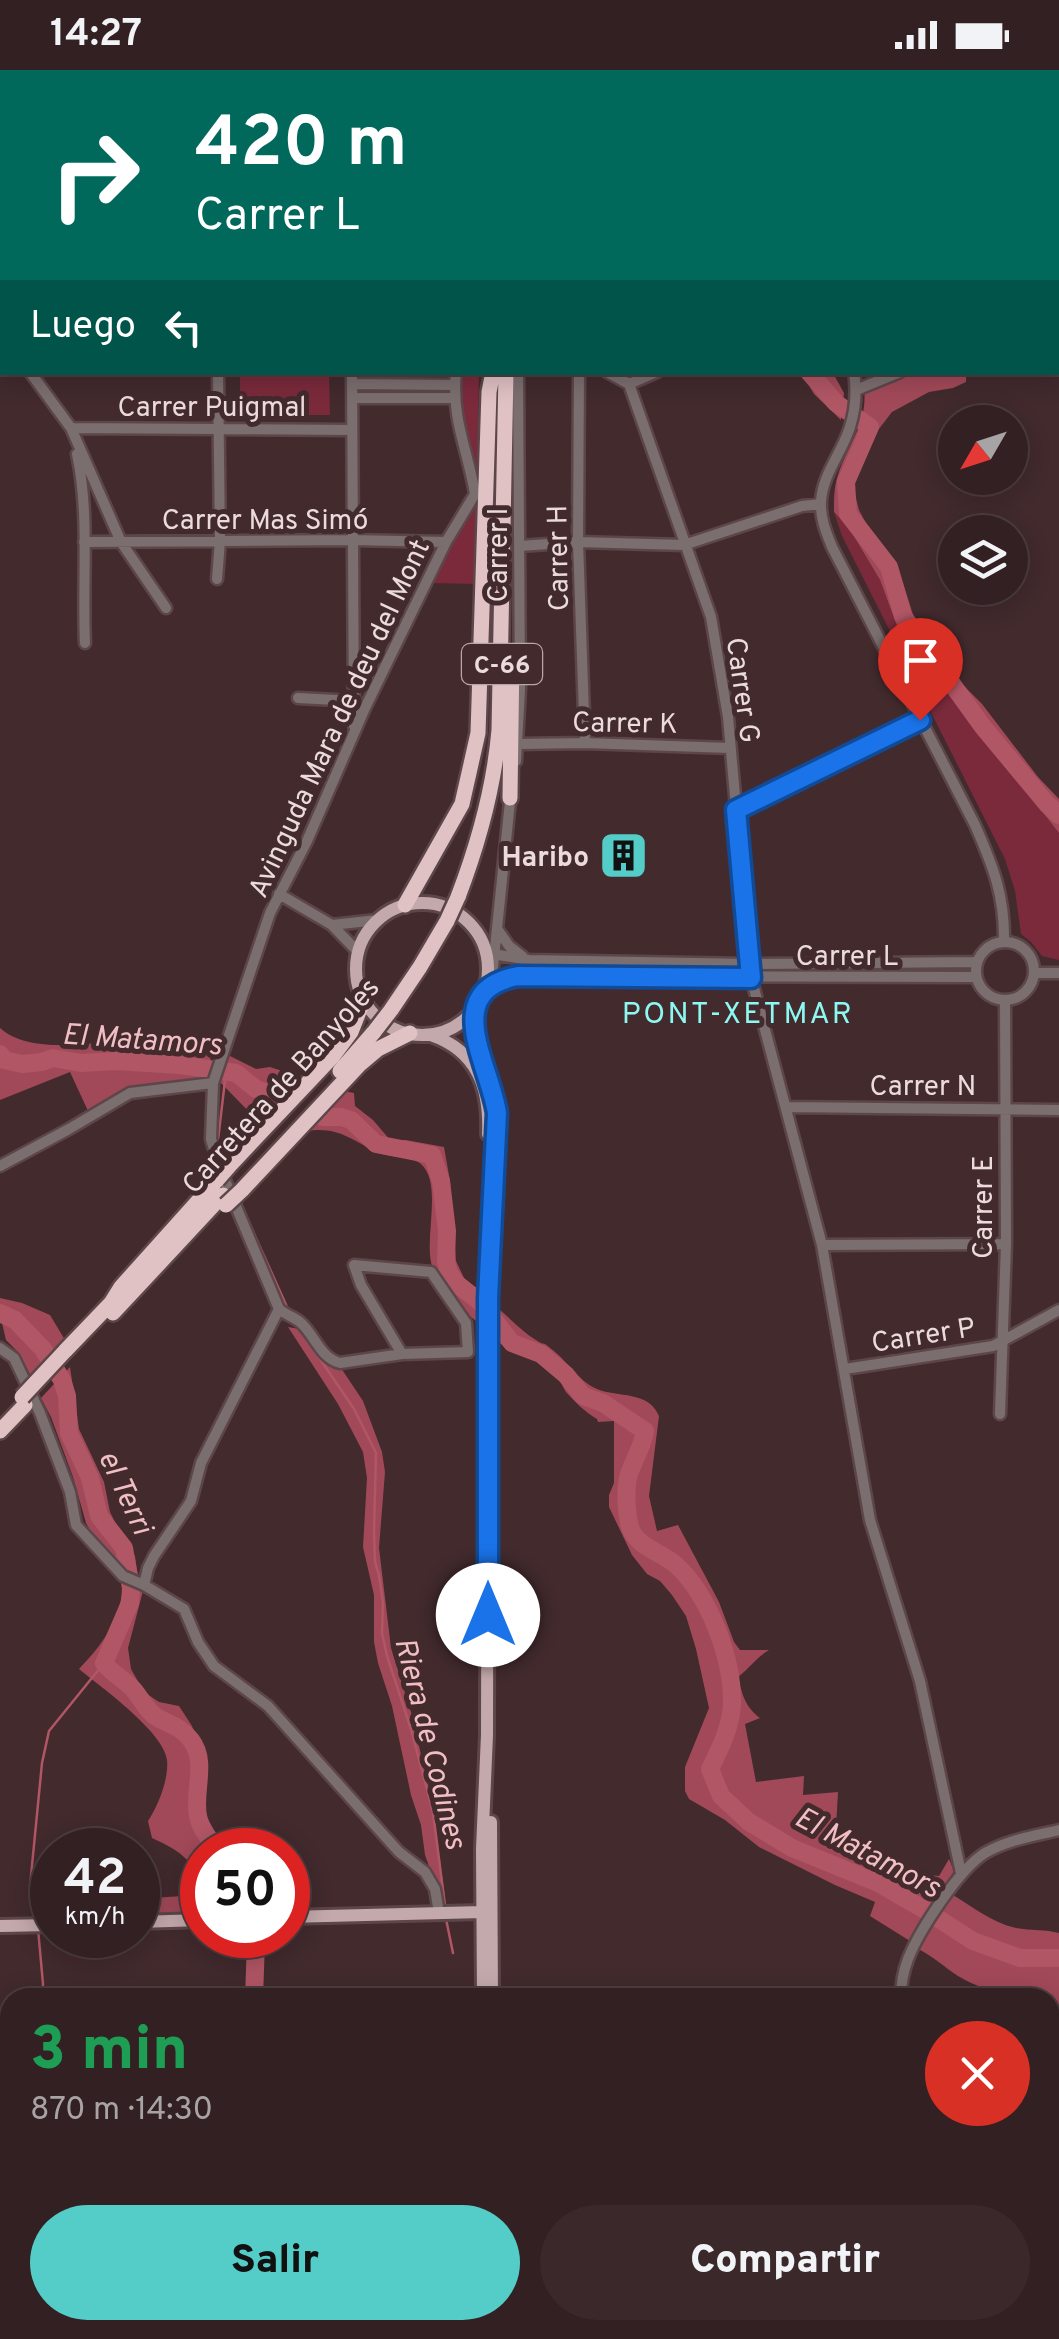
<!DOCTYPE html>
<html lang="es">
<meta charset="utf-8">
<style>
:root{--surface:#322022;--page:#3a282a;--text:#f1f3f6;--muted:#a8a3a5;--line:#4d3e40;--accent:#54cdc8}
body{margin:0;font-family:Overpass,sans-serif;background:var(--page);color:var(--text);height:100vh;display:flex;flex-direction:column;font-size:38px;white-space:nowrap}
*{box-sizing:border-box;margin:0}
p{font-size:32px;color:var(--muted)}
.icon{flex:none;width:55px;height:55px;fill:none;stroke:currentColor;stroke-width:2;stroke-linecap:round;stroke-linejoin:round}
.map{position:relative;flex:1;overflow:hidden}
.details{position:absolute;left:0px;top:1918px;width:1060px;height:352px;display:flex;flex-direction:column;background:var(--surface);border-radius:30px 30px 0 0;box-shadow:0 5px 25px #0003,0 0 0 2px var(--line)}
.details>*{flex:none}
.banner{position:absolute;left:0px;top:0px;width:1060px;height:305px;box-shadow:0 5px 25px #0003,0 0 0 2px var(--line);background:#00695c;color:#fff;overflow:hidden}
.needle{width:65px;rotate:231deg}
.fabs{position:absolute;left:938px;top:335px;display:grid;gap:20px}
.fabs a{display:grid;place-items:center;width:90px;height:90px;border-radius:50%;background:var(--surface);box-shadow:0 5px 25px #0003,0 0 0 2px var(--line);font-size:50px}
.speed{position:absolute;left:30px;top:1758px;display:flex;gap:20px;font-size:50px;font-weight:700;text-align:center}
.speed>*{display:grid;place-content:center;width:130px;height:130px;border-radius:50%;background:var(--surface);box-shadow:0 5px 25px #0003,0 0 0 2px var(--line);line-height:1}
.speed small{font-size:25px;font-weight:400}
.speed .limit{border:15px solid #d22;background:#fff;color:#111}
.pin{position:absolute;display:grid;place-items:center;width:85px;height:85px;color:#fff;margin:-102px -42px;border-radius:50% 50% 50% 0;rotate:-45deg;box-shadow:0 0 10px #0007}
.pin .icon{rotate:45deg}
.me{position:absolute;width:110px;margin:-55px;rotate:0deg;stroke-linejoin:round;filter:drop-shadow(0 0 8px #0008)}
.turn{display:flex;align-items:center;gap:35px;height:210px;padding:0 30px;font-size:45px}
.turn .icon{width:130px;height:130px;stroke-width:2.5}
.turn b{display:block;font-size:70px;line-height:85px}
.then{display:flex;align-items:center;height:95px;padding:0 30px;background:#0003;gap:20px;font-size:38px}
.round{display:grid;place-items:center;flex:none;width:105px;height:105px;border-radius:52px;background:var(--page)}
.summary{display:flex;align-items:center;justify-content:space-between;height:170px;padding:0 30px}
h1{font-size:60px;font-weight:800;line-height:75px;color:#1e9e55}
.cta{display:flex;gap:20px;margin-top:auto;padding:20px 30px}
.cta a{flex:1;height:115px;border-radius:60px;background:var(--accent);color:#111;font-size:40px;font-weight:800;line-height:115px;text-align:center}
.cta a+a{background:var(--page);color:var(--text)}
.status{display:flex;justify-content:space-between;align-items:center;height:70px;padding:0 50px;background:var(--surface);direction:ltr}
.status svg{height:28px;fill:currentColor}
.map>svg:first-child{display:block}
.green{fill:#7a2a3b}
.forest{fill:#a24959}
.lines{fill:none;stroke-linecap:round;stroke-linejoin:round}
.stream{stroke:#b15665;stroke-width:2.5}
.river{stroke:#b15665;stroke-width:18}
.minor-casing{stroke:#5d4649;stroke-width:15}
.major-casing{stroke:#5d4649;stroke-width:18}
.highway-casing{stroke:#5d4649;stroke-width:20}
.minor{stroke:#7b6e6f;stroke-width:10}
.major{stroke:#c4a9ac;stroke-width:12}
.highway{stroke:#e0c1c4;stroke-width:15}
.highway-bridge-casing{stroke:#5d4649;stroke-width:20;stroke-linecap:butt}
.highway-bridge{stroke:#e0c1c4;stroke-width:15}
.route-casing{stroke:#114b97;stroke-width:25}
.route{stroke:#1a73e8;stroke-width:18}
.labels{text-anchor:middle;stroke-width:10;stroke-linejoin:round;paint-order:stroke}
.shield{fill:#422a2d;stroke:#b8a6a8;stroke-width:2.5}
.shield-label{font-size:25px;font-weight:bold;fill:#ebdbdd}
.street-label{font-size:28px;fill:#ebdbdd;stroke:#422a2d}
.poi-label{font-size:28px;font-weight:bold;fill:#ebdbdd;stroke:#422a2d;text-anchor:end}
.neighbourhood-label{font-size:30px;letter-spacing:2.5px;fill:#8df8f2;stroke:#422a2d}
.water-label{font-size:30px;font-style:italic;fill:#f1bec4;stroke:#422a2d}
</style>
<div class="status"><b>14:27</b><svg viewBox="0 0 49 12"><path d="M0 12V9h3v3zM5 12V6h3v6zM10 12V3h3v9zM15 12V0h3v12zM26 1h20v11H26zM47 4h2v5h-2z"/></svg></div>
<div class="map">
<svg width="1059" height="2269" viewBox="0 0 1059 2269">
<rect width="100%" height="100%" fill="#422a2d"/>
<!-- green -->
<path class="green" d="M240,303H329L330,345H240Z
M460,303H479L477,412L459,339Z
M471,439H477L475,514L430,513L449,474Z
M834,442L849,458L880,510L897,556L926,589L979,662L1059,763V890L1042,886L1031,872L1021,864L1015,821L1005,789L842,466Z"/>
<!-- forest -->
<path class="forest" d="M798,303H833L844,323L841,350L814,324L804,307Z
M904,303H966V312L953,318L929,322L892,342L875,364L855,405L853,417L859,440L881,482L899,500L915,551L928,560L949,590L962,614L982,634L1038,707L1059,729V763L979,662L926,589L897,556L880,510L849,458L834,442C834,428 834,415 839,402C850,370 868,353 864,317Z
M0,958C28,984 92,974 126,969C136,968 149,964 159,965C166,965 175,970 182,972L189,966L202,971L212,981L209,999L200,1010L141,1015L127,1020L89,1043L70,1002L0,1030Z
M226,984L256,999L270,997L294,1005L299,1009L259,1052L220,1012Z
M343,1021L354,1023L355,1036L373,1050L391,1071L406,1070L444,1077L450,1111L456,1191L464,1208L480,1221V1254L471,1247C460,1231 441,1217 433,1199C422,1172 444,1115 421,1094C412,1086 389,1088 377,1082C350,1069 338,1056 306,1061Z
M0,1228L22,1233L50,1245L65,1270L31,1306L18,1282L6,1270L2,1253L0,1252Z
M494,1235C508,1246 521,1261 536,1270C548,1278 539,1269 550,1278C567,1290 578,1311 597,1319C618,1328 648,1320 659,1346L649,1426L657,1461L678,1455L719,1532L734,1572L740,1580H769C757,1587 750,1598 738,1607C742,1624 745,1637 760,1648L745,1654L756,1712L804,1706L803,1725L838,1722L835,1776L911,1810L920,1804L939,1806L949,1789L954,1801L910,1871L870,1846L875,1832L835,1815L759,1777L725,1750L689,1729L685,1721V1697L709,1638L696,1579L686,1546L672,1525L660,1511L647,1504L632,1485L609,1437V1425L614,1413V1351L598,1352L597,1349C585,1342 575,1332 566,1322C561,1315 560,1307 553,1301C536,1288 513,1282 494,1270Z
M288,1257L305,1260L341,1298L363,1331L382,1382L385,1402L379,1478L391,1578L411,1642L432,1731L446,1835L440,1836L438,1821L425,1785L421,1755L411,1725L392,1636L378,1593L374,1572V1525L363,1477L367,1408L363,1382L338,1334Z
M70,1297L79,1359L104,1412L110,1442L124,1470L135,1486L137,1501L143,1521L128,1578L131,1599L144,1622L159,1632L179,1636L192,1656L207,1704L201,1741L215,1773L221,1780H202V1843L138,1846V1829L197,1825C203,1794 177,1779 152,1768L148,1751C158,1736 169,1709 167,1690C164,1662 101,1617 79,1599C107,1570 123,1545 124,1503L96,1471L86,1453L73,1407L51,1347L41,1328Z
M953,1825C969,1835 986,1847 1003,1854C1021,1862 1042,1858 1059,1863V1940L1050,1938V1928C1017,1927 986,1923 958,1906C944,1897 933,1886 918,1879Z
M0,1978L10,1988V2075L7,2081L10,2084V2110L0,2128Z"/>
<g class="lines">
<!-- stream -->
<path class="stream" d="M0,994L4,990
M222,1088L218,1070L226,1002
M239,1130L287,1237
M297,1255L354,1339L376,1383L374,1461L375,1492L379,1505L383,1533L382,1563L387,1586L411,1659L433,1742L445,1836
M446,1849L453,1883
M36,1852L30,1816L42,1693L49,1661L104,1593
M38,1859L43,1914L42,1928
M749,2260L762,2269"/>
<!-- river -->
<path class="river" d="M0,67L2,66
M809,302L836,333L870,357L846,412L848,444L889,497L903,546L983,657L1047,734L1059,745
M0,984L4,990L22,994L42,992L53,988L81,993L115,991L180,995L236,1003L256,1019L278,1026
M322,1047H341L351,1050L376,1074L432,1085L441,1111L447,1161L446,1191L449,1203L457,1214L480,1232L512,1273L541,1284L566,1305L583,1326L603,1333L645,1361C643,1376 634,1389 629,1404C625,1418 626,1442 630,1457C637,1478 662,1482 676,1495C709,1525 733,1589 732,1634C731,1657 720,1679 710,1699L721,1726L749,1752L792,1778L878,1813L925,1840L973,1871L1020,1888H1059
M0,1243L15,1250L43,1279L62,1310L67,1326L69,1363L90,1408L99,1446L124,1478L131,1518L130,1533L104,1593C112,1604 124,1609 133,1619C141,1628 147,1642 158,1648C171,1655 181,1657 191,1670C208,1692 193,1721 198,1746C200,1758 210,1770 217,1780
M254,1865L256,1871L254,1928
M52,2269L54,2260"/>
<defs>
<path id="minor" d="M577,0L578,2
M692,0L695,2
M927,0L929,2
M353,2V0
M520,2V0
M1058,184L1059,186
M2,221V246
M1058,224L1059,223
M30,302L71,358L121,472L166,538
M352,302L354,656
M579,302L578,472L585,673
M607,302L629,314L711,547L728,647L751,907L822,1175L870,1450L920,1611L961,1803
M854,302C857,322 856,338 850,357C842,383 823,403 821,431C820,448 826,462 832,477L975,755C993,796 1005,826 1004,872
M352,314L454,315
M629,314L657,302
M856,320L900,302
M353,328H454
M71,358L352,360
M77,384C90,445 82,510 85,573
M84,472L352,470L446,472
M519,476L578,472L684,475L802,436L821,434
M217,509L220,471L218,302
M298,628L355,631
M518,674L585,673L730,678
M516,691L520,619L518,302
M736,740L919,650
M279,824L332,855L358,882
M332,855L377,850
M498,860L509,876L523,887
M976 901a29 29 0 1 1 58 0a29 29 0 1 1-58 0Z
M484,878L499,885L529,890L749,894L976,892
M1035,903H1059
M486,914L493,897L511,722
M483,924L504,909L518,906L976,907
M786,1037L1059,1040
M0,1096L69,1059L130,1023L213,1013
M822,1175L1006,1174
M0,1278L14,1288L40,1343L70,1422L76,1455L123,1506L144,1515L184,1539L198,1572L214,1596L268,1636L399,1782L425,1802L435,1819L439,1843
M402,1284L361,1215L354,1195L431,1202L466,1253L468,1282L402,1284L340,1293C320,1288 315,1265 300,1252C294,1247 286,1245 279,1239L219,1096L211,1069L213,1013L270,843L307,771L365,638L446,472L475,424C468,380 451,349 456,302
M845,1299L993,1276L1059,1240
M1000,1344L1006,1174L1005,930
M144,1515L148,1498L154,1486L191,1431L201,1393L279,1239
M901,1928C901,1914 903,1902 908,1889C919,1861 959,1799 985,1783C1007,1770 1034,1766 1059,1760
M1050,2228L1059,2233
M332,2260V2269
M504,2260V2269
M724,2260L725,2269
M207,2269L215,2260
M475,2269V2260
M606,2269V2260
M786,2269L791,2260"/>
<path id="major" d="M356 899a66 66 0 1 1 132 0a66 66 0 1 1-132 0Z
M476,936C467,972 492,1008 497,1043L488,1228L487,1665L482,1779L483,1928
M431,965C477,981 490,1017 488,1064
M491,1752L492,1928
M288,1847L482,1842
M138,1852L202,1850
M0,1856L52,1855
M507,1928L508,1927
M487,2269V2260"/>
<path id="highway" d="M492,0V2
M507,2V0
M510,728L512,583
M458,827C479,772 494,718 499,660L506,302
M405,835L462,734L478,663L489,322L492,307
M391,940L420,897L447,851
M340,1001L374,962
M231,1094L333,986L351,962L364,929
M242,1120L359,995L378,979L410,963
M113,1243L223,1125
M65,1281L111,1233L121,1217L217,1110
M0,1361L25,1335"/>
</defs>
<!-- minor casing -->
<use href="#minor" class="minor-casing"/>
<!-- major casing -->
<use href="#major" class="major-casing"/>
<!-- highway casing -->
<use href="#highway" class="highway-casing"/>
<!-- minor -->
<use href="#minor" class="minor"/>
<!-- major -->
<use href="#major" class="major"/>
<!-- highway -->
<use href="#highway" class="highway"/>
<defs>
<path id="highway-bridge" d="M447,851L458,827
M374,962L391,940
M217,1110L231,1094
M226,1135L242,1120
M22,1327L65,1281"/>
</defs>
<!-- highway-bridge casing -->
<use href="#highway-bridge" class="highway-bridge-casing"/>
<!-- highway-bridge -->
<use href="#highway-bridge" class="highway-bridge"/>
</g>
<g class="lines">
<defs>
<path id="route" d="M488,1545V1228L497,1043C490,995 439,921 518,906L751,908L736,740L920,650"/>
</defs>
<!-- route casing -->
<use href="#route" class="route-casing"/>
<!-- route -->
<use href="#route" class="route"/>
</g>
<!-- icons -->
<defs>
<symbol id="building-square" viewBox="-11 -11 22 22"><rect x="-9" y="-9" width="18" height="18" rx="4" fill="#54cdc8" stroke="#422a2d"/><path d="M-4-6H4V6H1V3H-1V6H-4ZM-2.5-4.3h1.7v1.8h-1.7ZM.8-4.3h1.7v1.8H.8ZM-2.5-1h1.7V.8h-1.7ZM.8-1h1.7V.8H.8Z" fill="#111"/></symbol>
</defs>
<g fill-rule="evenodd">
<use href="#building-square" x="596" y="758" width="55" height="55"/>
</g>
<g class="labels">
<!-- shield labels -->
<rect class="shield" x="462" y="574" width="80" height="40" rx="8"/>
<g class="shield-label">
<text x="502" y="603">C-66</text>
</g>
<!-- street labels -->
<g class="street-label">
<text x="212" y="346">Carrer Puigmal</text>
<text x="265" y="459">Carrer Mas Simó</text>
<text transform="translate(497 485) rotate(-90)" y="10">Carrer I</text>
<text transform="translate(557 488) rotate(-91)" y="10">Carrer H</text>
<text transform="translate(744 620) rotate(82)" y="10">Carrer G</text>
<text transform="translate(338 648) rotate(-65)" y="10">Avinguda Mara de deu del Mont</text>
<text transform="translate(625 652) rotate(1)" y="10">Carrer K</text>
<text x="847" y="895">Carrer L</text>
<text transform="translate(280 1015) rotate(-48)" y="10">Carretera de Banyoles</text>
<text x="923" y="1025">Carrer N</text>
<text transform="translate(982 1137) rotate(-90)" y="10">Carrer E</text>
<text transform="translate(923 1264) rotate(-9)" y="10">Carrer P</text>
</g>
<!-- poi labels -->
<g class="poi-label">
<text x="589" y="796">Haribo</text>
</g>
<!-- neighbourhood labels -->
<g class="neighbourhood-label">
<text x="738" y="953">PONT-XETMAR</text>
</g>
<!-- water labels -->
<g class="water-label">
<text transform="translate(142 969) rotate(4)" y="10">El Matamors</text>
<text transform="translate(126 1422) rotate(65)" y="10">el Terri</text>
<text transform="translate(431 1673) rotate(76)" y="10">Riera de Codines</text>
<text transform="translate(868 1782) rotate(28)" y="10">El Matamors</text>
</g>
</g>
</svg>
<div class="fabs">
<a><svg class="needle" viewBox="-14 -14 28 28"><path d="M0-13l5 13h-10z" fill="#e53935"/><path d="M0 13l5-13h-10z" fill="#a8a3a5"/></svg></a>
<a><svg class="icon" aria-label="layers" viewBox="0 0 24 24"><path d="M12 4l9 5-9 5-9-5zM3 14l9 5 9-5"/></svg></a>
</div>
<div class="speed"><div>42<small>km/h</small></div><div class="limit">50</div></div>
<div class="pin" style="left:920px;top:650px;background:#d93025"><svg class="icon" aria-label="arrive" viewBox="0 0 24 24"><path d="M6 21V4h12l-3 4 3 4H6"/></svg></div>
<svg class="me" style="left:488px;top:1545px" viewBox="-20 -20 40 40"><circle r="19" fill="#fff"/><path d="M0-13L10 11 0 6-10 11z" fill="#1a73e8"/></svg>
<div class="banner">
<div class="turn"><svg class="icon" aria-label="right" viewBox="0 0 24 24"><path d="M7 20v-9h11M14 6l5 5-5 5"/></svg><div><b>420 m</b>Carrer L</div></div>
<div class="then">Luego<svg class="icon" aria-label="left" viewBox="0 0 24 24"><path d="M17 20v-9H6M10 6l-5 5 5 5"/></svg></div>
</div>
<section class="details">
<div class="summary"><div><h1>3 min</h1><p>870 m · 14:30</p></div><a class="round" style="background:#d93025;color:#fff"><svg class="icon" aria-label="close" viewBox="0 0 24 24"><path d="M6 6l12 12M18 6L6 18"/></svg></a></div>
<div class="cta"><a>Salir</a><a>Compartir</a></div>
</section>
</div>
